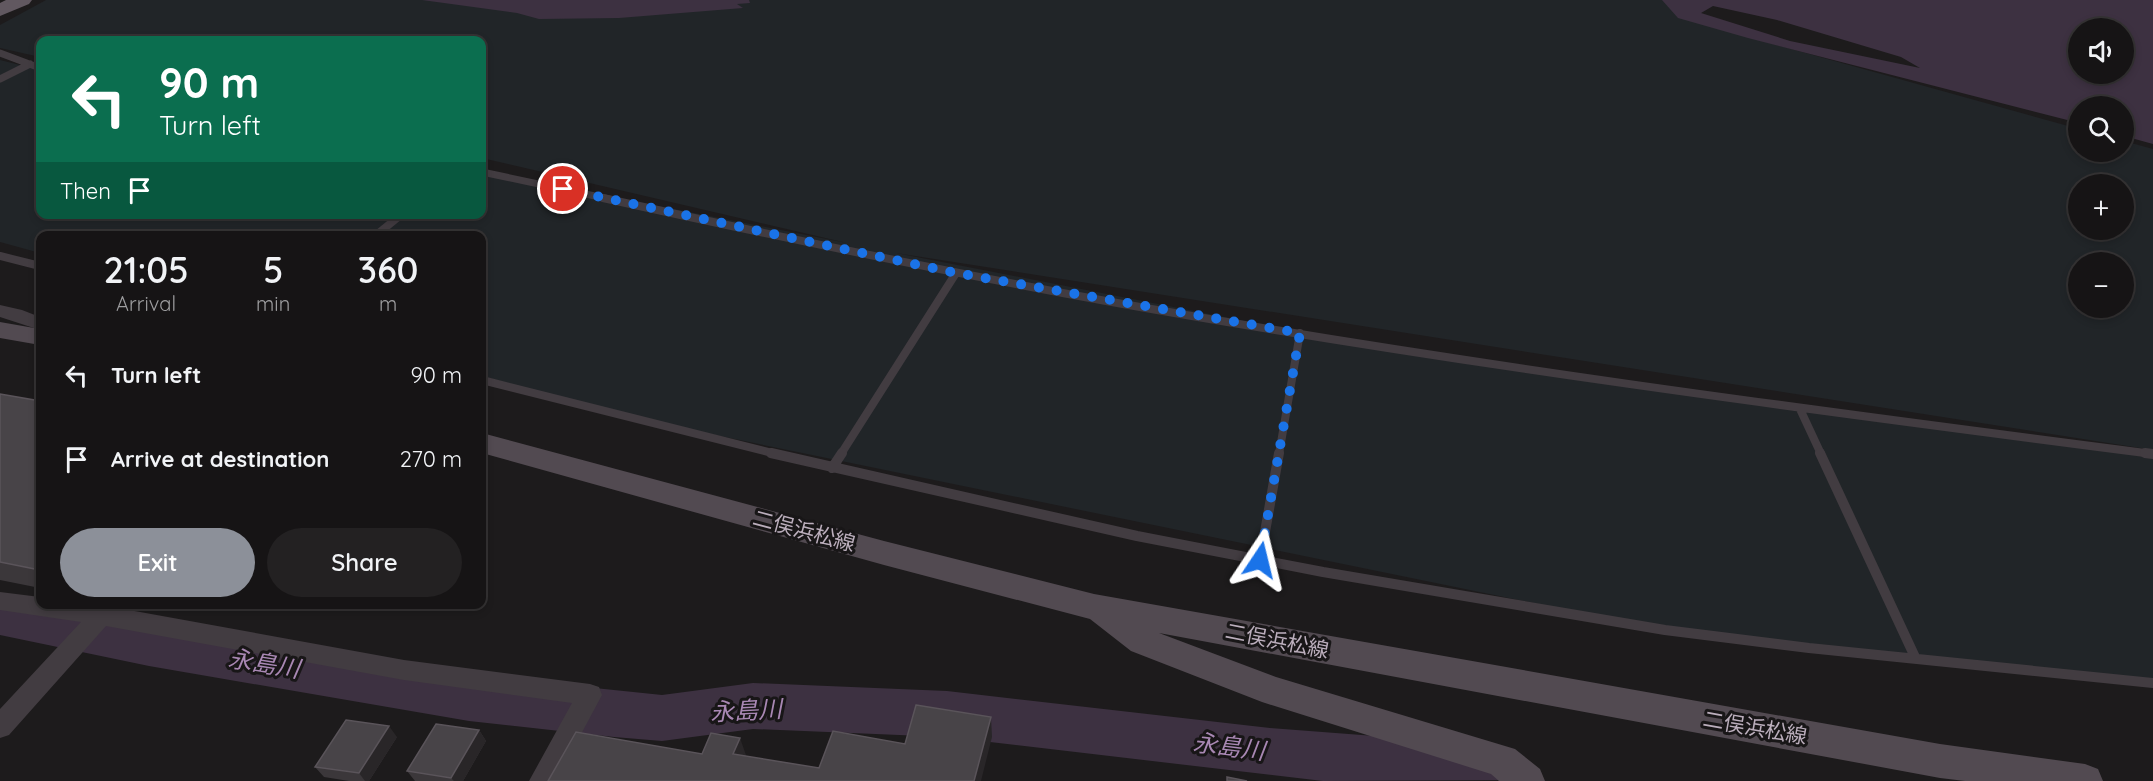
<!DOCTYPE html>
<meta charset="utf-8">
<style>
:root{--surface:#161415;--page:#232122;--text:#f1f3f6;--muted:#9e9ea0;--line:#353334;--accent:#8c9099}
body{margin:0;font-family:Quicksand,"Noto Sans JP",sans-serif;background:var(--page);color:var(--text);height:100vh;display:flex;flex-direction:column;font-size:22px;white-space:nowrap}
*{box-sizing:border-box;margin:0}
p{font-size:20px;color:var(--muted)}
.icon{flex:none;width:33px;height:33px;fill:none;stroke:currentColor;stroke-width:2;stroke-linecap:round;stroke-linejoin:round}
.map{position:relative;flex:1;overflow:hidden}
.panel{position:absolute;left:36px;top:231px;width:450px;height:378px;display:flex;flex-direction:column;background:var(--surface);border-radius:12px;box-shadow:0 3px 9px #0003,0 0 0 2px var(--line)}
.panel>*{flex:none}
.hud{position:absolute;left:36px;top:36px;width:450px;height:183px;border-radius:12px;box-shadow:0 3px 9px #0003,0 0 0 2px var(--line);background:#0b6e4f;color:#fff;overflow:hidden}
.tools{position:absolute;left:2068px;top:18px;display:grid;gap:12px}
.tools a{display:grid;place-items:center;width:66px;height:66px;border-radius:50%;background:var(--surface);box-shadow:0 3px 9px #0003,0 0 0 2px var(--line);font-size:30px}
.pin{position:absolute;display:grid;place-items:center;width:51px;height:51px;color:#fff;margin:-26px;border:3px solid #fff;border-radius:50%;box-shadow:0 2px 6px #0007}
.me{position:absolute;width:66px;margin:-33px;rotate:10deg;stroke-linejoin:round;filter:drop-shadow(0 0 4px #0008)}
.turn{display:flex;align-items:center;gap:21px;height:126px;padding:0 24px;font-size:27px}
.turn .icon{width:78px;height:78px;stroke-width:2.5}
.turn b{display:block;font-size:42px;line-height:51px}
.then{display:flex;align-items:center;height:57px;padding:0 24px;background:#0003;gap:12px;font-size:22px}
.eta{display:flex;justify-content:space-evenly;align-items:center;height:102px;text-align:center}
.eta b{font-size:36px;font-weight:600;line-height:42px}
.action{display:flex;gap:12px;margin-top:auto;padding:12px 24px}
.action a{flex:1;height:69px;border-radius:36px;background:var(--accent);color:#fff;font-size:24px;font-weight:600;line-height:69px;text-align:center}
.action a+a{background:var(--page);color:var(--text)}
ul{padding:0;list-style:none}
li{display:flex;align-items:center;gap:18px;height:84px;padding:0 24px}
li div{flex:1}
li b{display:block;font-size:22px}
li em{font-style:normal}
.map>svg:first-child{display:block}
.green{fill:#212528;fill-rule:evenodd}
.water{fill:#3d3141;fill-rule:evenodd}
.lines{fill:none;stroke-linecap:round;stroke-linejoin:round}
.river{fill:#3d3141;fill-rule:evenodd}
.lane-far2{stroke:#423c41;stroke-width:7}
.lane-far1{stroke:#423c41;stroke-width:8}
.lane{stroke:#423c41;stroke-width:10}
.street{fill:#423c41;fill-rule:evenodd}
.secondary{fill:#524a51;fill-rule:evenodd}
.primary{fill:#615860;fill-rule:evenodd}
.wall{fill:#3b373a}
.shaded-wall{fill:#292628}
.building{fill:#484448;stroke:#5a545a;stroke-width:1.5}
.route{stroke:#1a73e8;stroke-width:10;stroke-dasharray:0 18}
.labels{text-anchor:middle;stroke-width:6;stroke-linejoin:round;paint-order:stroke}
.near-street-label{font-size:21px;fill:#bbaebc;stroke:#181617}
.near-water-label{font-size:24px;font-style:italic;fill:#a988b4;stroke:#181617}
</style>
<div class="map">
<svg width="2153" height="781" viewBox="0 0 2153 781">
<rect width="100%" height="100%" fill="#1d1b1c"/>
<!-- green -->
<path class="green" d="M46,0H1672L1712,27L2079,129V152H2124V141L2153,149V450L896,253L1369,345L2153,453V679L1665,630L637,419L482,376V236H40V253L0,242V60L40,70V214H482V171L847,243L482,158V40H40V57L0,48V25ZM2079,184H2124V230H2079ZM2079,262H2124V308H2079Z"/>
<!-- water -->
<path class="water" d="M422,0H749L750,3L737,4L743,8L619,18L539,19L517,13Z
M1662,0H2153V144L2124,136V106H2079V123L1748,38L1678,18ZM1713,6L1777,20L1901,57L1920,68L1790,41L1701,13ZM2079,28H2124V74H2079Z"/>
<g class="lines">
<!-- river -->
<path class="river" d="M0,595L149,624L469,675L662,695L753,683L947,691L1270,728L1414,739L1495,755L1514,762L1522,780L1323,781L947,737L753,729L662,741L614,737L469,721L149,666L0,635Z"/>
<!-- lane-far2 -->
<path class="lane-far2" d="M0,53L40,68
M0,79L30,64
M482,172L609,199"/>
<!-- lane-far1 -->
<path class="lane-far1" d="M603,198C770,235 937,270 1106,301C1453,363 1803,409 2153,454
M375,236L402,214
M0,256L40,266
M482,380L776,454
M1800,409L1821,454
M841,454L956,273
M1279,454L1300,333"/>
<!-- lane -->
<path class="lane" d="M771,453L1137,536L1323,572L1665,630L1809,648L2153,683
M1820,453L1915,657
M2145,453L2153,454
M832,468L842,453
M1260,560L1279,453"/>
<!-- street -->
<path class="street" d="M0,305L22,310L40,317V330L0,317Z
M0,592L40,597V604H116L118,608L404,660L590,684L599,687L602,695L556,781H529L572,703L404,680L106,626L9,735L0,738V709L81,622L0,610Z"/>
<!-- secondary -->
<path class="secondary" d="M0,322L40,329V345L0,338Z
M482,433L884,541L1094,594L1940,744L2085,764L2098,769L2103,781H1965L1940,778L1159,633L1276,677L1515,749L1540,769L1545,781H1499L1491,774L1262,702L1131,651L1090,619L884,565L482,453Z"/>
<!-- primary -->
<path class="primary" d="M6,0H32L29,4L0,16V3Z"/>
</g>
<!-- wall -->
<path class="wall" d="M0,394L40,401V588L0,580Z
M479,730L486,741L463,781H415L407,771Z
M397,737L369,781H349L324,777L315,767Z"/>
<!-- shaded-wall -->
<path class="shaded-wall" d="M991,717L992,737L981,781H974Z
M389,726L397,737L369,781H365L359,773Z
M479,730L486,741L463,781H454L451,778Z
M740,738L747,758L733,754Z"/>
<!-- building -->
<path class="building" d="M0,394L40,401V415L39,416H40V570L0,562Z
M916,705L991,717L974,781H548L576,732L702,754L711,733L740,738L733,754L819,768L833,731L905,744Z
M346,720L389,726L359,773L315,767Z
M436,724L479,730L451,778L407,771Z
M1227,777L1247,781H1227Z"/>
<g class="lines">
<!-- route -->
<path class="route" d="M563,189L956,273L1300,333L1260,560"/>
</g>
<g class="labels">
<!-- near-street labels -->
<g class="near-street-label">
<text transform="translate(804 531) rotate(15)" y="7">二俣浜松線</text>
<text transform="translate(1277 641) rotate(11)" y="7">二俣浜松線</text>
<text transform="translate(1755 728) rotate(10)" y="7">二俣浜松線</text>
</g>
<!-- near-water labels -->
<g class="near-water-label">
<text transform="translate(264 664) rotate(9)" y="8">永島川</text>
<text transform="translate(746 711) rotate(-3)" y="8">永島川</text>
<text transform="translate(1229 747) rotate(7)" y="8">永島川</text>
</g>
</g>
</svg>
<div class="tools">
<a><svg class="icon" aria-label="sound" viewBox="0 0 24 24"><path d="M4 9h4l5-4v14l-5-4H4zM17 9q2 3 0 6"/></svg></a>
<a><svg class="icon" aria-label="search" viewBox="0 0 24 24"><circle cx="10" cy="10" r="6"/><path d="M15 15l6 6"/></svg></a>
<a>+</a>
<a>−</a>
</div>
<div class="pin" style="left:563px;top:189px;background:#d93025"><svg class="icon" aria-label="arrive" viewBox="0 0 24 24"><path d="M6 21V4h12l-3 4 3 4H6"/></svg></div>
<svg class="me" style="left:1260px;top:560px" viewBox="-20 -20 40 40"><path d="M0-17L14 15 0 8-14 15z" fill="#1a73e8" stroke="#fff" stroke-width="4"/></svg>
<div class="hud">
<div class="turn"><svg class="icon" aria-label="left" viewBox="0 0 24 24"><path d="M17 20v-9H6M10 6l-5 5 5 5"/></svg><div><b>90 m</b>Turn left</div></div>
<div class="then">Then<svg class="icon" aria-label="arrive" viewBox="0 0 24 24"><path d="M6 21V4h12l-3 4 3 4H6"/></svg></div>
</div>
<section class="panel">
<div class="eta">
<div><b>21:05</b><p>Arrival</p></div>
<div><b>5</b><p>min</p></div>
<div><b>360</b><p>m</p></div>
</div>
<ul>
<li><svg class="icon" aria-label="left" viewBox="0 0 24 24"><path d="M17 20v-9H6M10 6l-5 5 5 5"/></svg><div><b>Turn left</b></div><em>90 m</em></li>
<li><svg class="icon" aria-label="arrive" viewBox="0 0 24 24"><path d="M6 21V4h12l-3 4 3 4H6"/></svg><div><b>Arrive at destination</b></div><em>270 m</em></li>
</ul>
<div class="action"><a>Exit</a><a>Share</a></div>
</section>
</div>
